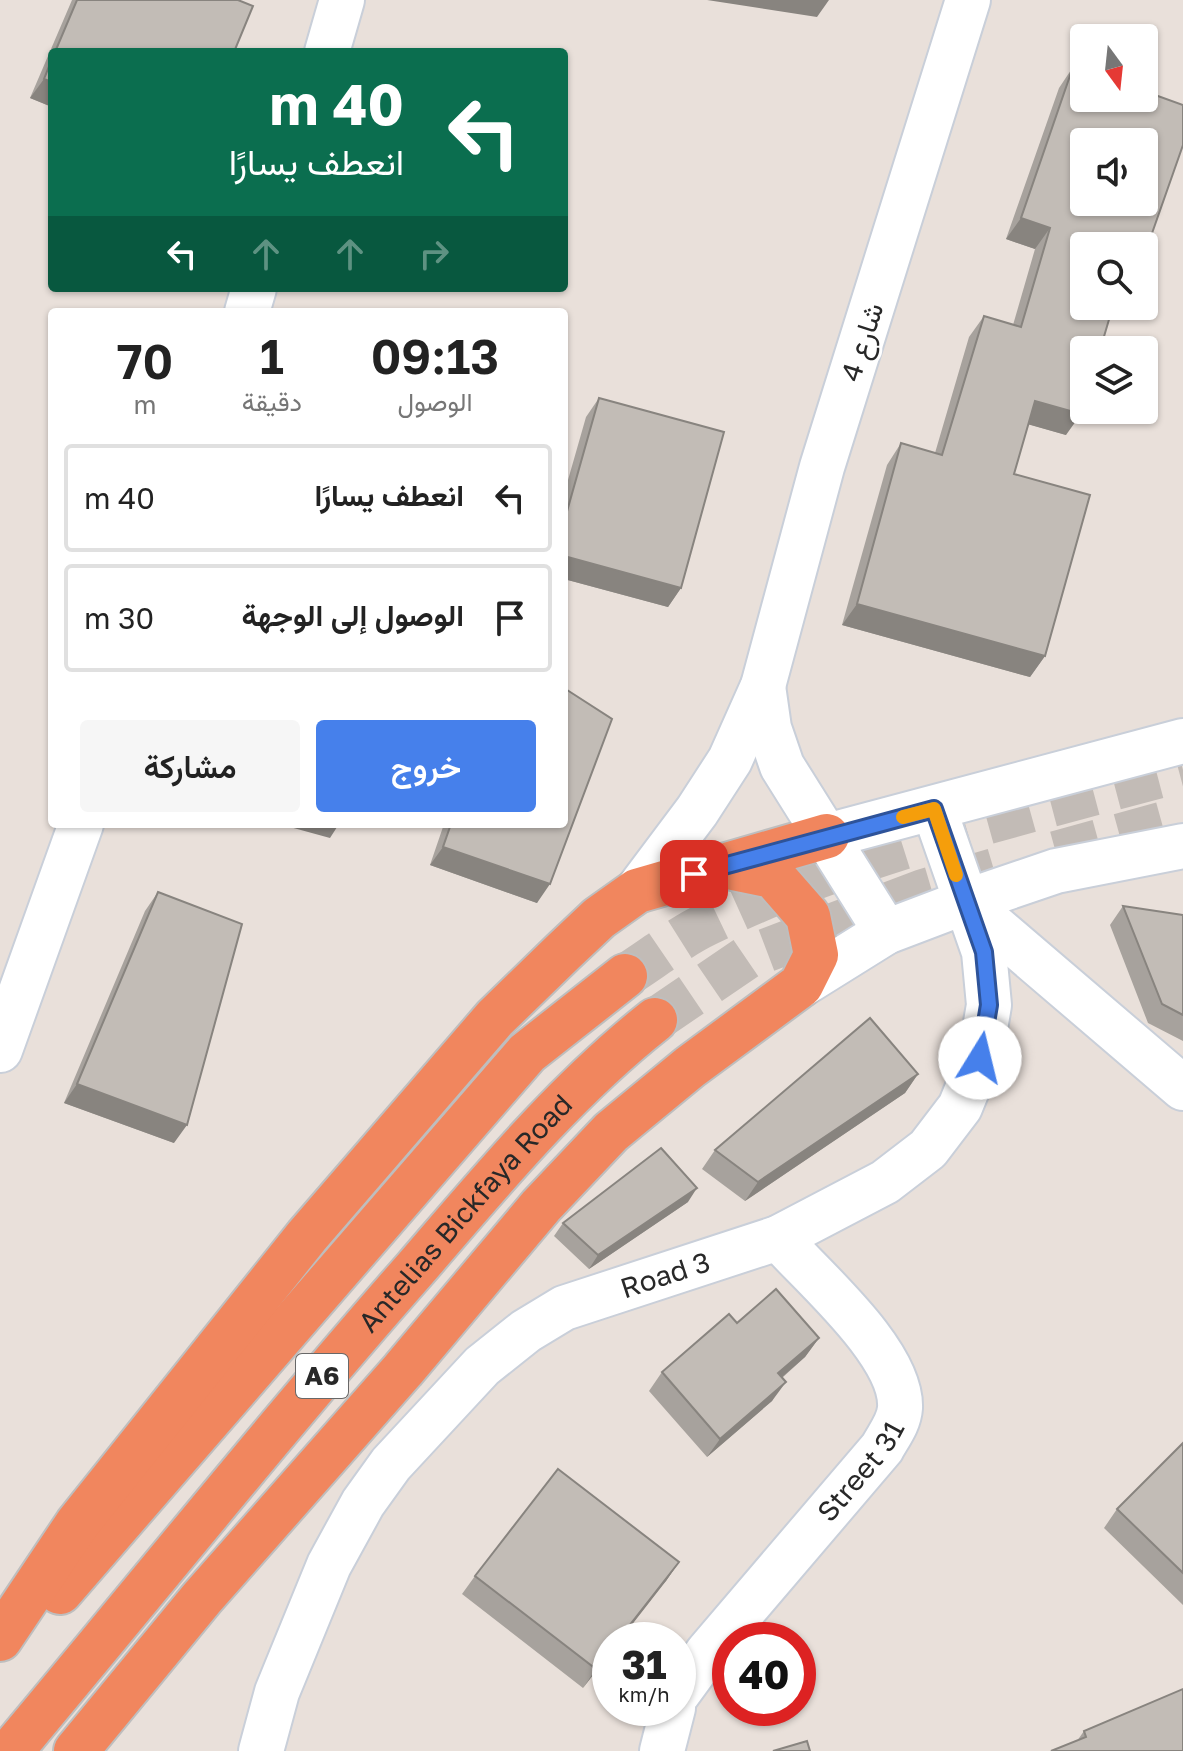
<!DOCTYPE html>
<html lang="ar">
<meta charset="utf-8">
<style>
:root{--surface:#fff;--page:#f6f6f6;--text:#222;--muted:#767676;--line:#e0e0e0;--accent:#4680eb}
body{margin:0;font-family:"Golos Text",Vazirmatn,sans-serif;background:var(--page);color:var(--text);direction:rtl;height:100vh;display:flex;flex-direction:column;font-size:30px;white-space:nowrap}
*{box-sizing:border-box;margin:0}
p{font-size:26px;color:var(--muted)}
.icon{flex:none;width:44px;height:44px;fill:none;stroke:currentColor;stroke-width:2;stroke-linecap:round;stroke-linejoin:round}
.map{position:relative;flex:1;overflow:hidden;direction:ltr}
.panel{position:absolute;left:48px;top:308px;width:520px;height:520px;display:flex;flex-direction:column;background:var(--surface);border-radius:8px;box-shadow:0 2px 6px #0004;direction:rtl}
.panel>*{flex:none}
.top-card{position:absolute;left:48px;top:48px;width:520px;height:244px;border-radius:8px;box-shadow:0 2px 6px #0004;direction:rtl;background:#0b6e4f;color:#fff;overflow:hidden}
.needle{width:52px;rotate:165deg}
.buttons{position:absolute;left:1070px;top:24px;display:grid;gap:16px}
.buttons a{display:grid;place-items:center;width:88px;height:88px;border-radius:8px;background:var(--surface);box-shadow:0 2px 6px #0004;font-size:40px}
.speed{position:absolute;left:592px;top:1622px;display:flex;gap:16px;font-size:40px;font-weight:700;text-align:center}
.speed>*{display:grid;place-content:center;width:104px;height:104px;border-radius:50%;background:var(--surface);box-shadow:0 2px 6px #0004;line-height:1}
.speed small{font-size:20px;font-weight:400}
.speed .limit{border:12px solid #d22;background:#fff;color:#111}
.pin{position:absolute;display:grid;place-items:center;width:68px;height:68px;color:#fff;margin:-34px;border-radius:16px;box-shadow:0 4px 12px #0006}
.me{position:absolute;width:88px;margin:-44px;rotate:9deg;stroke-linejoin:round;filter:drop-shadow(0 0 6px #0008)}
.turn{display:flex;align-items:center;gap:28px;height:168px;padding:0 32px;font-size:36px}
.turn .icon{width:104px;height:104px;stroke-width:2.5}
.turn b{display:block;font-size:56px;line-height:68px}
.lanes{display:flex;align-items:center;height:76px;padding:0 32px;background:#0003;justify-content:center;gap:40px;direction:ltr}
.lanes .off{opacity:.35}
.eta{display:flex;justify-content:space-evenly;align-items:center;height:136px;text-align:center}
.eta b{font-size:48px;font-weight:600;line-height:56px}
.cta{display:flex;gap:16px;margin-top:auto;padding:16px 32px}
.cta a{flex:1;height:92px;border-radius:8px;background:var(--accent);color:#fff;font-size:32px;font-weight:600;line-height:92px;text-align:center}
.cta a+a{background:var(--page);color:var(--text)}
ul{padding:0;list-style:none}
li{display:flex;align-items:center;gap:24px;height:108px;margin:0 16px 12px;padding:0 16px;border:4px solid var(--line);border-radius:8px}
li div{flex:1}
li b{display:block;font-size:30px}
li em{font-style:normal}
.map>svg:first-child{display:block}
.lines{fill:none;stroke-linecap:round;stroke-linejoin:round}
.highway-tunnel{stroke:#c2bbb6;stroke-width:44;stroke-dasharray:44 22;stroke-linecap:butt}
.minor-casing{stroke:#c9cfd9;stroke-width:48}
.highway-casing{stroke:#bebebe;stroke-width:48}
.minor{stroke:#fff;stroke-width:44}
.highway{stroke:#f1865e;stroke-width:44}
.wall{fill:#a7a29d}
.shaded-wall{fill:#88847f}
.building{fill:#c2bcb6;stroke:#88847f;stroke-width:2;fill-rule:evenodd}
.route-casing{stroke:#2e5399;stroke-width:20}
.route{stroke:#4680eb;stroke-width:14}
.slow{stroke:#f59e0b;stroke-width:14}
.labels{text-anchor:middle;stroke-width:6;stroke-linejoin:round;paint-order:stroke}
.shield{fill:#fff;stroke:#686868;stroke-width:2}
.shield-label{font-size:26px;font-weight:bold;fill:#282828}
.street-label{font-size:28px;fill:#282828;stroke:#fff}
</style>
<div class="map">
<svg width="1183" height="1751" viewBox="0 0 1183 1751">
<rect width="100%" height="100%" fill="#e9e0da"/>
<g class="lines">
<!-- highway-tunnel -->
<path class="highway-tunnel" d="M1056,853L1183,818
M625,976C652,959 678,938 707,924C857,851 1023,813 1183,770
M655,1020L746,958L923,891L994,870"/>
<defs>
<g id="minor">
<path d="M327,52L342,0"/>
<path d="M247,312L254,288"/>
<path d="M763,686L769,728L782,766L886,932"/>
<path d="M827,836L1183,741"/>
<path d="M637,891L697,811L730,760L763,686L822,467L968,0"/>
<path d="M969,905L1183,1088"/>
<path d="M801,985L886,932L965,902L1056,871L1183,846"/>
<path d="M0,1050L81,824"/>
<path id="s1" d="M678,1693L708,1652L882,1448C889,1435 899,1423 900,1408C903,1354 813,1277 778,1238"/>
<path id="s2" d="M261,1751L277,1692L329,1565L363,1503L391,1464L482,1366L526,1331L564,1308L778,1238L885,1182L928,1149L960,1107L980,1058L989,1005L984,952L934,809"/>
<path d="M662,1751L673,1708"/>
</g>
<g id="highway">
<path d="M60,1592L527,1053L625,976"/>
<path d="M0,1639L77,1524L307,1236L495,1018L563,952L599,918L637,891L827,836"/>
<path id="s3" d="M11,1751C146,1590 277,1426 416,1268C491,1181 564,1092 655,1020"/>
<path d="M76,1751L202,1598L403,1370L541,1206L611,1132L690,1067L801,985L816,955L808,916L773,876L723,866"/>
</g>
</defs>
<!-- minor casing -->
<use href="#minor" class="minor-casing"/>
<!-- highway casing -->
<use href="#highway" class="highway-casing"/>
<!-- minor -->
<use href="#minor" class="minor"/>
<!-- highway -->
<use href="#highway" class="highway"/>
</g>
<!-- wall -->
<path class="wall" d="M72,0H238L234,52H52V107L30,98Z
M1073,67L1084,246L1066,435L1028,424L1014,474L1045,656L1030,677L842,625L887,465L901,443L935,453L969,337L984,316L1013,325L1035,249L1006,239L1059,88Z
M599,398L681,588L668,607L564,579V494L586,417Z
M444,824H564L537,903L430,865Z
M158,892L174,1143L64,1103L145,911Z
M1123,906L1183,915V1041L1148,1023L1110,925Z
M918,1074L905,1093L745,1201L702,1169L715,1150Z
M688,1202L589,1269L554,1236L563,1223Z
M737,1323L819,1338L805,1357L782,1378L772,1401L707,1457L649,1391L662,1372Z
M1183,1443V1605L1104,1528L1117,1509Z
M679,1562L666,1581L610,1640V1653L583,1688L462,1594L475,1576Z
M1084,1731L1183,1751L1077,1741Z"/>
<!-- shaded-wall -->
<path class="shaded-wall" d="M707,0H829L817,17Z
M44,79L52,82V107L30,98Z
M1021,218L1050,228L1035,249L1006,239Z
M1035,401L1081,414L1066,435L1020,422Z
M564,556L681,588L668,607L564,579Z
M857,604L1045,656L1030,677L842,625Z
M279,824H339L330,838Z
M443,847L550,884L537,903L430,865Z
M918,1074L905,1093L745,1201L758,1182Z
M77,1084L187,1125L174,1143L64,1103Z
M697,1188L688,1202L589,1269L598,1255Z
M819,1338L805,1357L765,1392L778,1373Z
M786,1382L772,1401L707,1457L720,1439Z
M679,1562L666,1581L620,1640H618Z
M610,1651V1653L583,1688L596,1669Z"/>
<!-- building -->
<path class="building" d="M77,0H238L253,6L234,52H55Z
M52,59V82L44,79Z
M1073,67L1084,71V98H1144V91L1183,105V145L1144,256V246H1084V306H1113L1100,350H1084V403L1081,414L1035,401L1014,474L1090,495L1045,656L857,604L901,443L942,455L984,316L1021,327L1050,228L1021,218ZM1084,142H1144V202H1084Z
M599,398L724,432L681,588L564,556V522Z
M564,688L612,719L550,884L443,847L451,824H564Z
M158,892L242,924L187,1125L77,1084Z
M1123,906L1183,915V1015L1162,1004Z
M870,1018L918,1074L758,1182L715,1150Z
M661,1148L697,1188L598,1255L563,1223Z
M776,1289L819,1338L778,1373L786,1382L720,1439L662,1372L729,1314L737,1323Z
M1183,1443V1573L1117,1509Z
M558,1469L679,1562L618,1640H610V1651L596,1669L475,1576Z
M1183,1689V1751H1051L1086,1737L1084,1731Z
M807,1741L810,1751H773Z"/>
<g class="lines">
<defs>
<path id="route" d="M694,874L934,809L984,952L989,1005L980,1058"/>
</defs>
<!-- route casing -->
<use href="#route" class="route-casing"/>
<!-- route -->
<use href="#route" class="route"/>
<!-- slow -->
<path class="slow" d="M903,817L934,809L956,875"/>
</g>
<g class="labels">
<!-- shield labels -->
<rect class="shield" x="296" y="1354" width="52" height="44" rx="6"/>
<g class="shield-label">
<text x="322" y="1385">A6</text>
</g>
<!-- street labels -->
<g class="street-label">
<text transform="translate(862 342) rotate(-72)" y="10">شارع 4</text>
<text dy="10" stroke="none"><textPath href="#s3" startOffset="704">Antelias Bickfaya Road</textPath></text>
<text dy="10" stroke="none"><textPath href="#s2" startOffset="658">Road 3</textPath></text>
<text dy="10" stroke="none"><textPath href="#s1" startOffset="288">Street 31</textPath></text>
</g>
</g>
</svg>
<div class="buttons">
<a><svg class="needle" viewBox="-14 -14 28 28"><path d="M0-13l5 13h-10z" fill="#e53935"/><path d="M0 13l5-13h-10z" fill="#767676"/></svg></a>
<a><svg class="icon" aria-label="sound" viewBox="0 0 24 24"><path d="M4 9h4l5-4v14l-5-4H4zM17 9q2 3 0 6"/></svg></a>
<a><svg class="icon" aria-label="search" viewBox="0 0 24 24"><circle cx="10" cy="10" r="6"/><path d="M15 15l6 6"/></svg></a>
<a><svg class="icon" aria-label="layers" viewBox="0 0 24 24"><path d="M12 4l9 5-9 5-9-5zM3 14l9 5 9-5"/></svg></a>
</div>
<div class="speed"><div>31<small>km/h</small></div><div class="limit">40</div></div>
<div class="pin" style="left:694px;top:874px;background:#d93025"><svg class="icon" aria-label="arrive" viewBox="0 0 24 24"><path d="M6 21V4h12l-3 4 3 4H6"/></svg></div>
<svg class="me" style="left:980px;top:1058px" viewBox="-20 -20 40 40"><circle r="19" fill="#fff"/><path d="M0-13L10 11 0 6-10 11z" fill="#4680eb"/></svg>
<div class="top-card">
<div class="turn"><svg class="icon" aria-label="left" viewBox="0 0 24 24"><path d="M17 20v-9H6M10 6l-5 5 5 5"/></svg><div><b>40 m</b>انعطف يسارًا</div></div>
<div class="lanes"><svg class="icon" aria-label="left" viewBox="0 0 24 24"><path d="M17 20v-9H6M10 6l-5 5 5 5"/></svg><svg class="icon off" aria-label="ahead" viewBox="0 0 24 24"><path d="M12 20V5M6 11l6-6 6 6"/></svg><svg class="icon off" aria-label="ahead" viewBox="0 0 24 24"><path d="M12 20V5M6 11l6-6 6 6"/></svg><svg class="icon off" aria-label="right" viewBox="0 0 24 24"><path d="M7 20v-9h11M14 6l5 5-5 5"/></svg></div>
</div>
<section class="panel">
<div class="eta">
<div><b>09:13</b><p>الوصول</p></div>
<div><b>1</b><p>دقيقة</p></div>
<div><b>70</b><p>m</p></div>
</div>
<ul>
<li><svg class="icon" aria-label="left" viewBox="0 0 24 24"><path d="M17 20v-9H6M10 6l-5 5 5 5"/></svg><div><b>انعطف يسارًا</b></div><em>40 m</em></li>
<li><svg class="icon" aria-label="arrive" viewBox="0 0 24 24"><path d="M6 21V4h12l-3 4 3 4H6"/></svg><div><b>الوصول إلى الوجهة</b></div><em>30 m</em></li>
</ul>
<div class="cta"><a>خروج</a><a>مشاركة</a></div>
</section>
</div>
